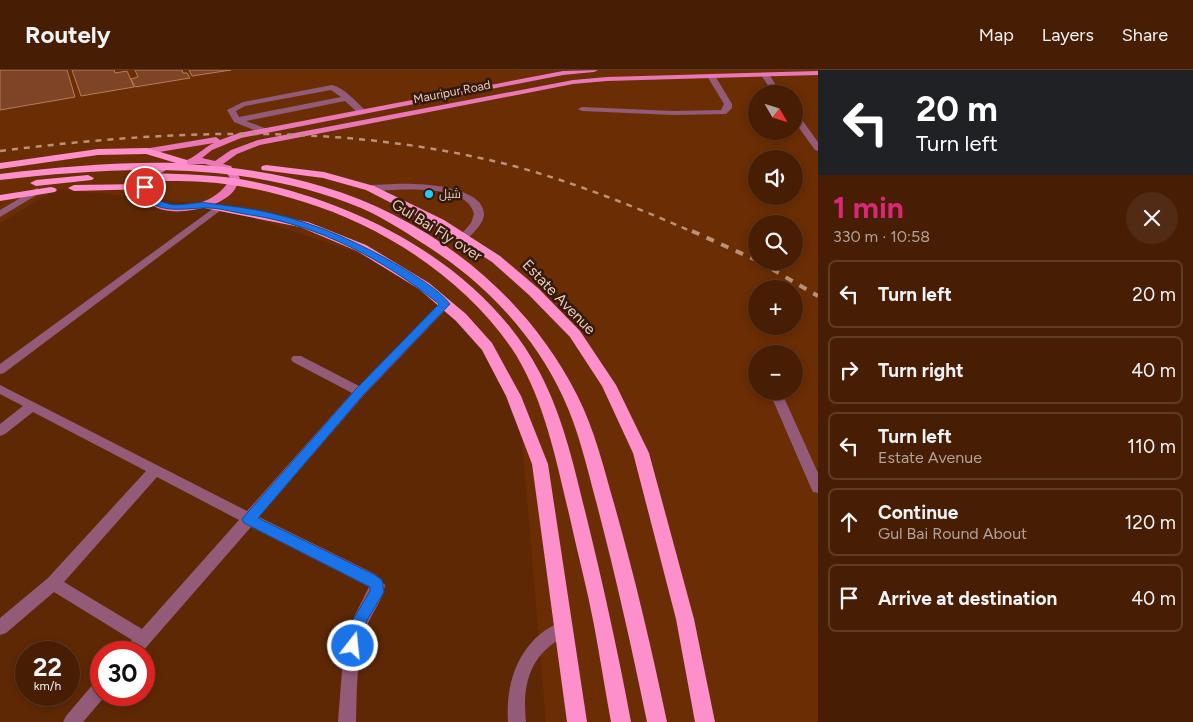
<!DOCTYPE html>
<meta charset="utf-8">
<style>
:root{--surface:#471e04;--page:#512b13;--text:#f1f3f6;--muted:#b0a29a;--line:#5f3c26;--accent:#db2777}
body{margin:0;font-family:Figtree,Cairo,sans-serif;background:var(--page);color:var(--text);height:100vh;display:flex;flex-direction:column;font-size:19px;white-space:nowrap}
*{box-sizing:border-box;margin:0}
p{font-size:16px;color:var(--muted)}
.icon{flex:none;width:28px;height:28px;fill:none;stroke:currentColor;stroke-width:2;stroke-linecap:round;stroke-linejoin:round}
.map{position:relative;flex:1;overflow:hidden}
.sheet{display:flex;flex-direction:column;background:var(--surface);width:375px}
.sheet>*{flex:none}
.banner{background:#202124;color:#fff;overflow:hidden}
.needle{width:32px;rotate:129deg}
.tools{position:absolute;left:748px;top:15px;display:grid;gap:10px}
.tools a{display:grid;place-items:center;width:55px;height:55px;border-radius:50%;background:var(--surface);box-shadow:0 2px 8px #0003,0 0 0 1px var(--line);font-size:25px}
.speed{position:absolute;left:15px;top:571px;display:flex;gap:10px;font-size:25px;font-weight:700;text-align:center}
.speed>*{display:grid;place-content:center;width:65px;height:65px;border-radius:50%;background:var(--surface);box-shadow:0 2px 8px #0003,0 0 0 1px var(--line);line-height:1}
.speed small{font-size:12px;font-weight:400}
.speed .limit{border:8px solid #d22;background:#fff;color:#111}
.pin{position:absolute;display:grid;place-items:center;width:42px;height:42px;color:#fff;margin:-21px;border:2px solid #fff;border-radius:50%;box-shadow:0 1px 5px #0007}
.me{position:absolute;width:55px;margin:-28px;rotate:16deg;stroke-linejoin:round;filter:drop-shadow(0 0 4px #0008)}
.turn{display:flex;align-items:center;gap:18px;height:105px;padding:0 15px;font-size:22px}
.turn .icon{width:65px;height:65px;stroke-width:2.5}
.turn b{display:block;font-size:35px;line-height:42px}
.round{display:grid;place-items:center;flex:none;width:52px;height:52px;border-radius:26px;background:var(--page)}
.summary{display:flex;align-items:center;justify-content:space-between;height:85px;padding:0 15px}
h1{font-size:30px;font-weight:700;line-height:38px;color:var(--accent)}
ul{padding:0;list-style:none}
li{display:flex;align-items:center;gap:15px;height:68px;margin:0 10px 8px;padding:0 5px;border:2px solid var(--line);border-radius:8px}
li div{flex:1}
li b{display:block;font-size:19px}
li em{font-style:normal}
header{display:flex;align-items:center;gap:30px;box-sizing:border-box;height:70px;padding:0 25px;background:var(--surface);border-bottom:1px solid var(--line)}
header strong{font-size:24px}
nav{display:flex;gap:28px;margin-inline-start:auto;font-size:18px}
main{display:flex;flex:1;min-height:0}
.map>svg:first-child{display:block}
.built{fill:#6b2d03;fill-rule:evenodd}
.building{fill:#7d4425;stroke:#ba7b5b}
.lines{fill:none;stroke-linecap:round;stroke-linejoin:round}
.minor{fill:#945b79;fill-rule:evenodd}
.major{fill:#ea77b6;fill-rule:evenodd}
.highway{fill:#fd8fca;fill-rule:evenodd}
.rail-far1{stroke:#bb9179;stroke-width:2.5;stroke-dasharray:6 6;stroke-linecap:butt}
.rail{stroke:#bb9179;stroke-width:4;stroke-dasharray:8 8;stroke-linecap:butt}
.route{fill:#1a73e8;stroke:#114b97}
.poi-dot{fill:#28c8ff;stroke:#331a0d;stroke-width:2}
.labels{text-anchor:middle;stroke-width:5;stroke-linejoin:round;paint-order:stroke}
.far-street-label{font-size:12px;fill:#f0cdbc;stroke:#331a0d}
.far-poi-label{font-size:12px;fill:#f0cdbc;stroke:#331a0d;text-anchor:start}
.street-label{font-size:15px;fill:#f0cdbc;stroke:#331a0d}
</style>
<header>
<strong>Routely</strong>
<nav><a>Map</a><a>Layers</a><a>Share</a></nav>
</header>
<main>
<div class="map">
<svg width="818" height="652" viewBox="0 0 818 652">
<rect width="100%" height="100%" fill="#5f2805"/>
<!-- built -->
<path class="built" d="M0,0H818V652H546L519,336L480,263L372,188L215,135L57,119L0,153ZM756,24H794V61H756ZM756,89H794V126H756ZM756,154H794V191H756ZM756,219H794V256H756ZM756,284H794V321H756Z"/>
<!-- building -->
<path class="building" d="M0,0H67L75,27L0,40Z
M72,0H114L115,3L127,1L134,17L81,26Z
M135,0H182L183,3H187L190,8L135,17L131,9L138,7Z
M189,0H231L192,6Z"/>
<g class="lines">
<!-- minor -->
<path class="minor" d="M762,3H768L782,24H774L761,5Z
M708,4H714L732,34V38L726,44L673,45L582,41L578,39L582,37L673,41L721,40L724,34L707,6Z
M332,15C346,19 355,31 365,40V44H359L345,31L246,51L267,59L268,61L264,64L234,52L227,40L243,32ZM331,20L341,27L239,47L236,41L245,36Z
M794,42L797,43L818,72V81L815,80L794,51Z
M396,114C415,113 485,115 484,145C483,155 472,163 467,170H459L458,168L471,153L474,144C468,112 394,120 370,121L365,118L370,115Z
M37,118L42,121L40,123L0,147V140Z
M218,135L221,136V140L4,303L0,304V294Z
M445,230L451,234L449,236L364,325L259,447L375,504L385,515C383,532 369,545 365,562C356,591 357,622 356,652H338L342,600L346,574L353,549L369,517L251,457L142,582H124L132,570L54,522L6,563L0,565V548L48,508L146,401L33,342L5,364L0,366V354L23,336L0,324V315L247,441L352,323L293,292L291,289L293,286H301L359,316L441,232ZM157,407L239,450L142,559L64,512Z
M769,321H781L818,403V423L813,422L811,418Z
M563,551L569,553L571,558C567,566 557,570 550,576C526,595 523,624 526,652H508C505,610 521,567 563,551Z
M101,610V625H106L83,652H63L66,646L95,612Z"/>
<!-- major -->
<path class="major" d="M598,0L594,2L563,5L241,68L212,80L202,88L215,91L231,80L258,70L573,10L607,7L818,1V5L607,11L573,14L260,75L237,84L223,94L231,96L240,108C238,111 237,116 235,119C224,137 180,146 160,139C138,131 134,112 155,99C166,92 181,94 191,88C200,83 205,77 214,73L147,84L143,81L144,79L216,67L220,70L239,63L563,1ZM205,94L225,100L230,108C222,129 187,142 165,134C161,132 156,128 152,125L151,115C161,95 185,94 205,94Z"/>
<!-- highway -->
<path class="highway" d="M147,78L187,90V94C234,97 280,103 324,117C431,149 527,225 577,325C595,360 604,399 615,437C635,508 652,580 667,652H647C632,579 616,507 597,435C587,398 579,361 563,327C535,267 488,216 433,180C410,165 386,149 361,138C246,90 121,96 0,110V104C59,97 117,92 176,93L146,84L98,85L0,99V93L98,79Z
M266,95L324,102L374,116L444,150L500,186L539,219L580,261L616,315L649,383L694,549L715,652H695L676,549L633,383L602,316L570,267L529,225L492,192L436,156L366,120L323,108L262,100L261,98L262,96Z
M143,103C180,104 218,104 255,112C365,135 486,199 540,303C563,347 574,396 586,445C603,514 618,582 631,652H611C605,620 600,587 594,555C587,518 577,481 569,444C556,390 545,333 516,285C469,212 386,157 304,132C272,122 238,114 204,112C183,110 159,113 139,108L137,106L139,104Z
M88,105L94,108L92,110L36,116L30,113L36,110Z
M145,114L149,115L151,117L149,119L74,121L68,118L74,115Z
M51,117L55,118L57,120L55,122L0,131V125Z
M203,132L308,152L366,175L429,213L466,244L492,273L521,326L548,394L587,652H567L532,394L506,326L482,280L456,251L419,219L357,181L300,157L199,137L197,135L199,133Z"/>
<!-- rail-far1 -->
<path class="rail-far1" d="M0,81C174,59 351,52 521,98C581,115 638,138 695,163"/>
<!-- rail -->
<path class="rail" d="M692,161L756,190
M758,191L818,226"/>
</g>
<!-- route -->
<path class="route" d="M142,115H148C153,126 157,131 169,134C182,137 195,131 207,133C228,136 251,138 271,143C318,154 360,173 401,197C417,207 438,219 450,234L364,324L258,448L375,505L382,510L384,522L367,550L358,580L353,582L348,580L345,576L354,548L370,521V517L244,453L242,449L356,319L439,234C384,190 321,156 251,145C236,143 218,137 202,138C180,139 148,145 141,117Z"/>
<!-- markers -->
<circle class="poi-dot" cx="429" cy="124" r="5"/>
<g class="labels">
<!-- far-street labels -->
<g class="far-street-label">
<text transform="translate(452 22) rotate(-11)" y="4">Mauripur Road</text>
</g>
<!-- far-poi labels -->
<g class="far-poi-label">
<text x="439" y="128">شیل</text>
</g>
<!-- street labels -->
<g class="street-label">
<text transform="translate(437 160) rotate(32)" y="5">Gul Bai Fly over</text>
<text transform="translate(559 227) rotate(46)" y="5">Estate Avenue</text>
</g>
</g>
</svg>
<div class="tools">
<a><svg class="needle" viewBox="-14 -14 28 28"><path d="M0-13l5 13h-10z" fill="#e53935"/><path d="M0 13l5-13h-10z" fill="#b0a29a"/></svg></a>
<a><svg class="icon" aria-label="sound" viewBox="0 0 24 24"><path d="M4 9h4l5-4v14l-5-4H4zM17 9q2 3 0 6"/></svg></a>
<a><svg class="icon" aria-label="search" viewBox="0 0 24 24"><circle cx="10" cy="10" r="6"/><path d="M15 15l6 6"/></svg></a>
<a>+</a>
<a>−</a>
</div>
<div class="speed"><div>22<small>km/h</small></div><div class="limit">30</div></div>
<div class="pin" style="left:145px;top:117px;background:#d93025"><svg class="icon" aria-label="arrive" viewBox="0 0 24 24"><path d="M6 21V4h12l-3 4 3 4H6"/></svg></div>
<svg class="me" style="left:353px;top:576px" viewBox="-20 -20 40 40"><circle r="17" fill="#1a73e8" stroke="#fff" stroke-width="3"/><path d="M0-11L8 9 0 5-8 9z" fill="#fff"/></svg>
</div>
<section class="sheet">
<div class="banner">
<div class="turn"><svg class="icon" aria-label="left" viewBox="0 0 24 24"><path d="M17 20v-9H6M10 6l-5 5 5 5"/></svg><div><b>20 m</b>Turn left</div></div>
</div>
<div class="summary"><div><h1>1 min</h1><p>330 m · 10:58</p></div><a class="round"><svg class="icon" aria-label="close" viewBox="0 0 24 24"><path d="M6 6l12 12M18 6L6 18"/></svg></a></div>
<ul>
<li><svg class="icon" aria-label="left" viewBox="0 0 24 24"><path d="M17 20v-9H6M10 6l-5 5 5 5"/></svg><div><b>Turn left</b></div><em>20 m</em></li>
<li><svg class="icon" aria-label="right" viewBox="0 0 24 24"><path d="M7 20v-9h11M14 6l5 5-5 5"/></svg><div><b>Turn right</b></div><em>40 m</em></li>
<li><svg class="icon" aria-label="left" viewBox="0 0 24 24"><path d="M17 20v-9H6M10 6l-5 5 5 5"/></svg><div><b>Turn left</b><p>Estate Avenue</p></div><em>110 m</em></li>
<li><svg class="icon" aria-label="ahead" viewBox="0 0 24 24"><path d="M12 20V5M6 11l6-6 6 6"/></svg><div><b>Continue</b><p>Gul Bai Round About</p></div><em>120 m</em></li>
<li><svg class="icon" aria-label="arrive" viewBox="0 0 24 24"><path d="M6 21V4h12l-3 4 3 4H6"/></svg><div><b>Arrive at destination</b></div><em>40 m</em></li>
</ul>
</section>
</main>
